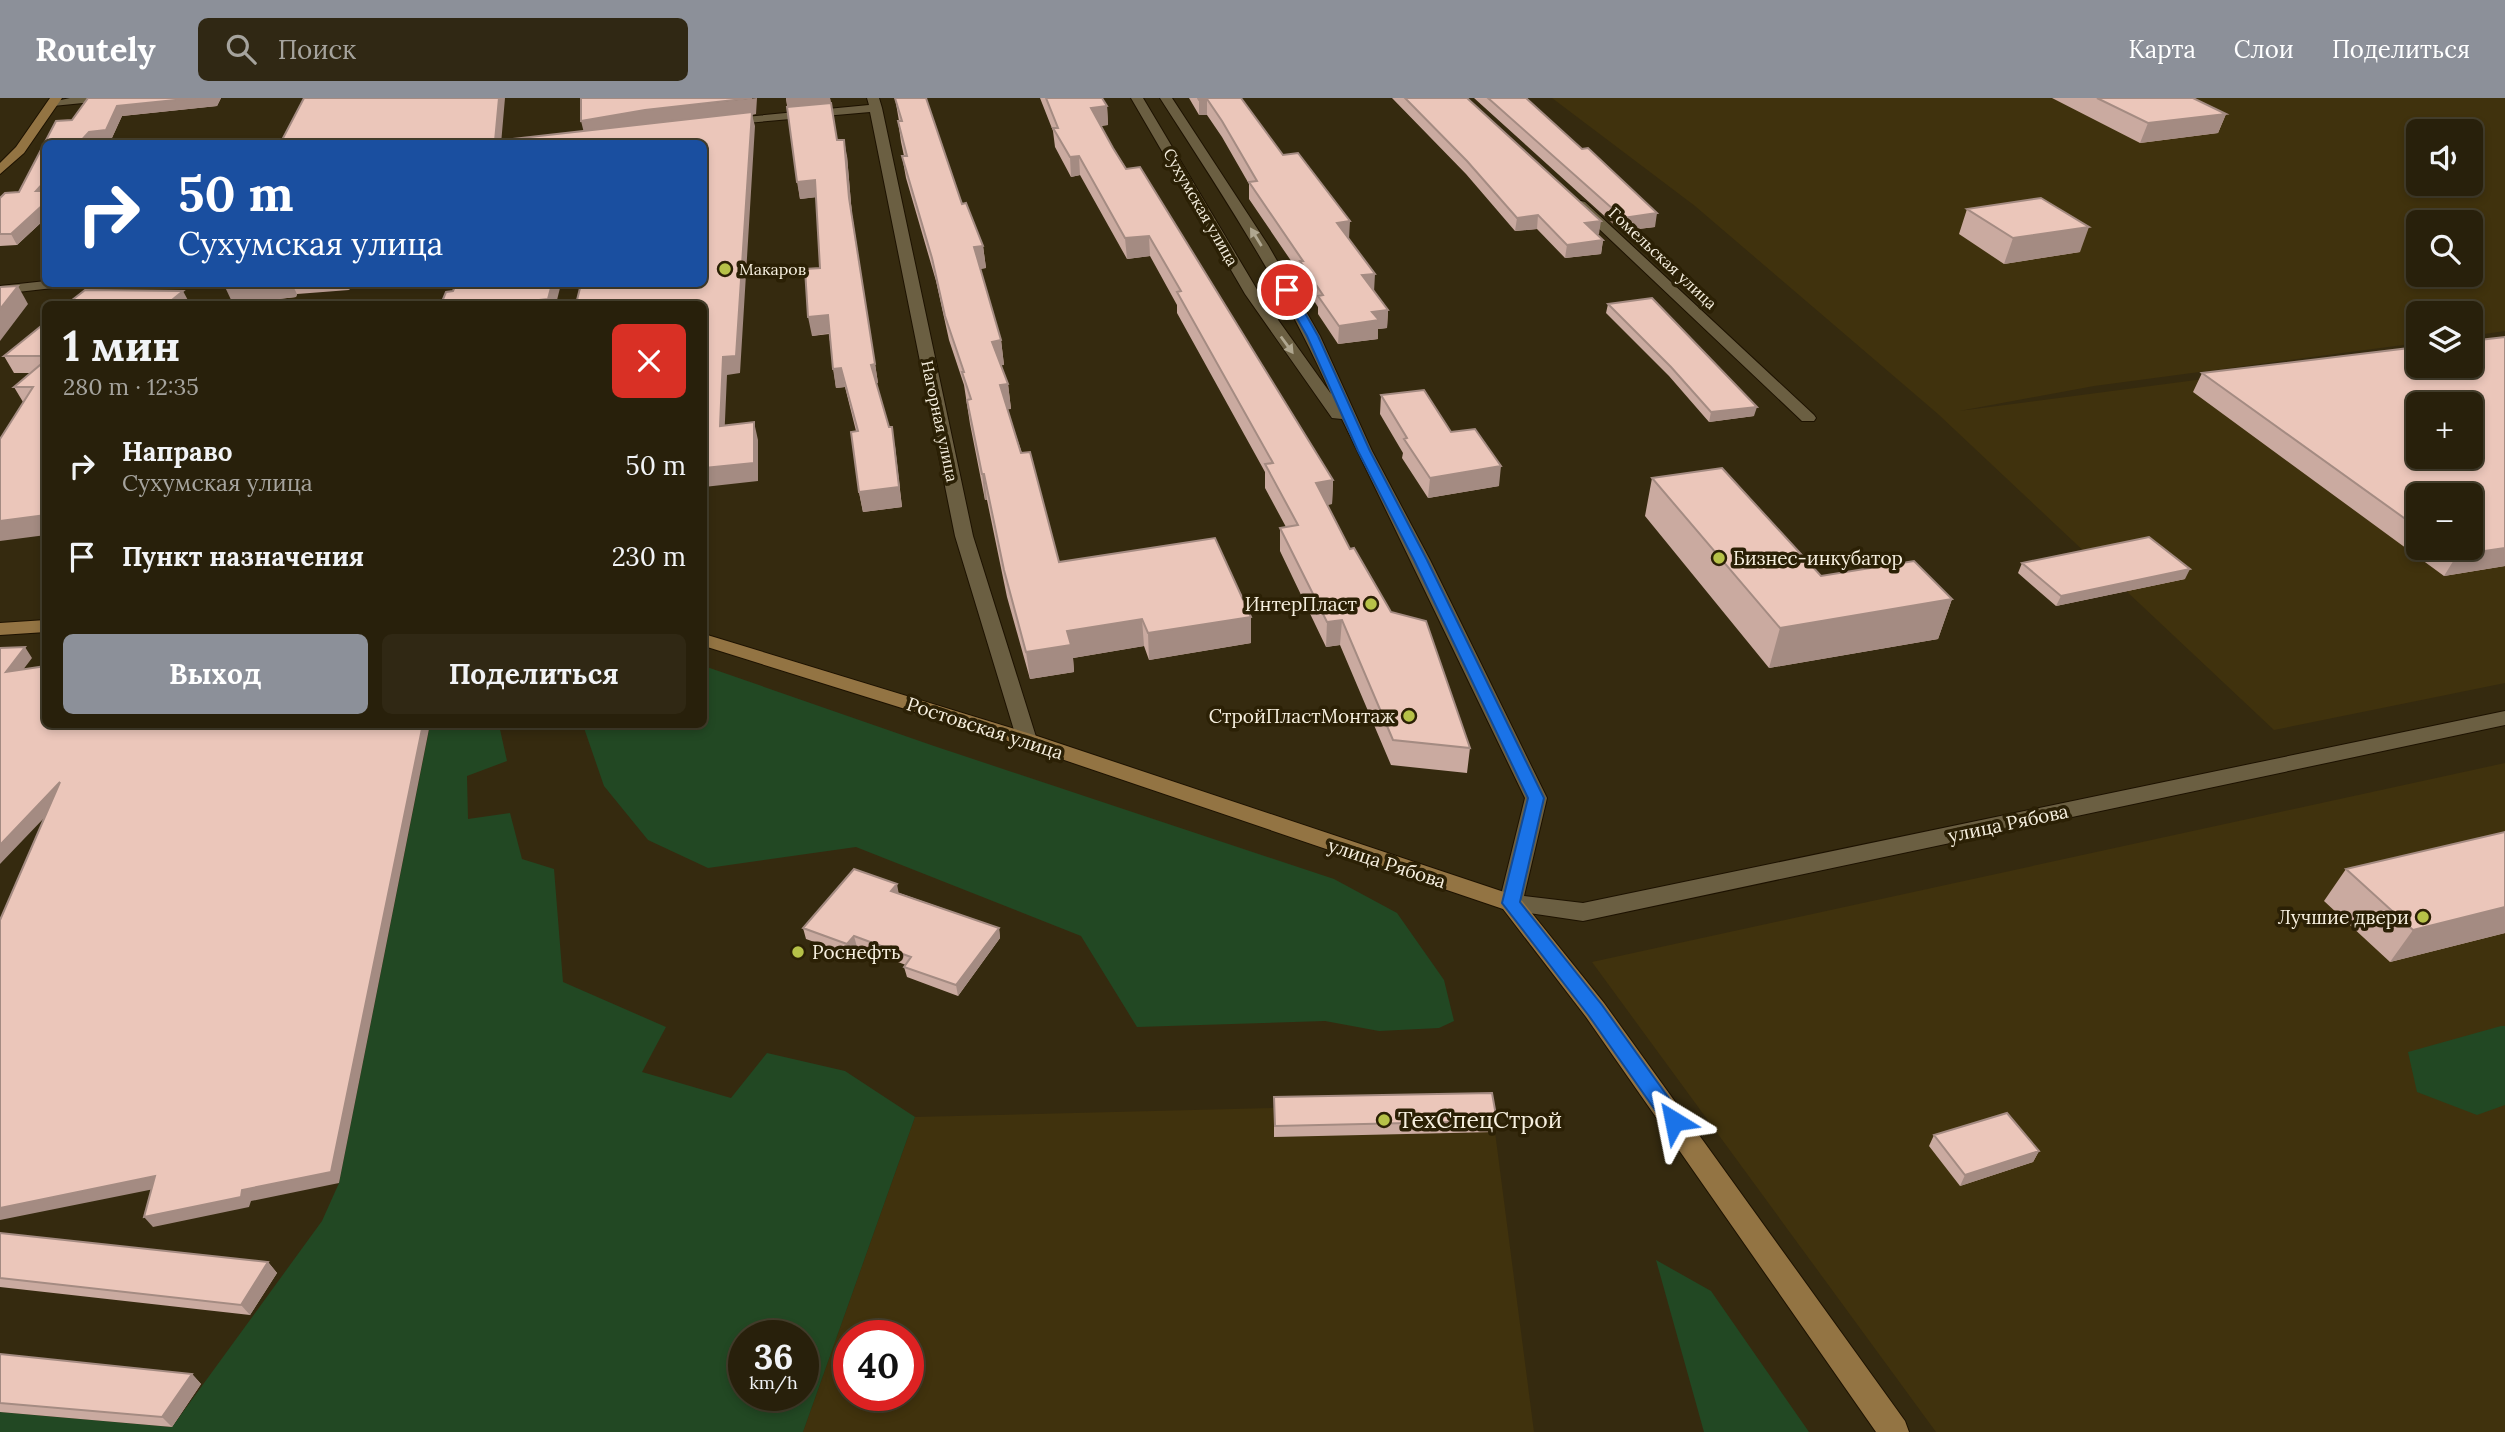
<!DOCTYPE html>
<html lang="ru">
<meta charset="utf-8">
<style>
:root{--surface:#28200b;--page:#302814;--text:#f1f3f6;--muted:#a5a39d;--line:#443e2c;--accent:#8c9099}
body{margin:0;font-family:Lora,serif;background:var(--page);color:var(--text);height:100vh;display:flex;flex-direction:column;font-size:26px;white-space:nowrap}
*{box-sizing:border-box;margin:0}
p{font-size:23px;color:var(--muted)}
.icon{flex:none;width:38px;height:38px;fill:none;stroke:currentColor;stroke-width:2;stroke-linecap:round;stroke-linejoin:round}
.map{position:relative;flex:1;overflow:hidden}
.drawer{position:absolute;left:42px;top:203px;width:665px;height:427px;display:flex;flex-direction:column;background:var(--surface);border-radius:10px;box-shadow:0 4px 10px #0003,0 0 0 2px var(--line)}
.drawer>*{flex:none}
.banner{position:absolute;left:42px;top:42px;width:665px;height:147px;border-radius:10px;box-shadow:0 4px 10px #0003,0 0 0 2px var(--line);background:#1a4fa0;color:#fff;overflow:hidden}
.controls{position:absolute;left:2406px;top:21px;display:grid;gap:14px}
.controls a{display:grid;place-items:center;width:77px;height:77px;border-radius:10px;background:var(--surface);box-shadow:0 4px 10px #0003,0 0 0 2px var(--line);font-size:35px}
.speed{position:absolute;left:728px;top:1222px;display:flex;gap:14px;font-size:35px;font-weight:700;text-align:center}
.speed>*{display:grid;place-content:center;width:91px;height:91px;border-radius:50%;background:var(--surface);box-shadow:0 4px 10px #0003,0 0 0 2px var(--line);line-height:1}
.speed small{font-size:18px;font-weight:400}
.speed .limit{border:10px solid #d22;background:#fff;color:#111}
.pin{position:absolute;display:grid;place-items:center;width:60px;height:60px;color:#fff;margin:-30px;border:4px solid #fff;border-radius:50%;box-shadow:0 2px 7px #0007}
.me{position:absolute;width:77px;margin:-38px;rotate:325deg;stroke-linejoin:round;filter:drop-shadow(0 0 5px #0008)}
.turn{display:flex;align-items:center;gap:24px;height:147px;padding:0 21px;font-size:32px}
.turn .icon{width:91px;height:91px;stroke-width:2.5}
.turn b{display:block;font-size:49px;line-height:60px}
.round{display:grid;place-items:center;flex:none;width:74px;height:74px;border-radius:10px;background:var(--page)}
.head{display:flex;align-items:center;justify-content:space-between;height:119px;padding:0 21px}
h1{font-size:42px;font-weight:700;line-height:52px}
.action{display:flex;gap:14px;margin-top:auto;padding:14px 21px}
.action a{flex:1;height:80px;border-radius:10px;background:var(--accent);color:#fff;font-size:28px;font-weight:700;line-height:80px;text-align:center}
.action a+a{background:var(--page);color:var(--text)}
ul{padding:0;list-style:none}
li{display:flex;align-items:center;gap:21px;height:91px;padding:0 21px}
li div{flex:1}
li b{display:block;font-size:26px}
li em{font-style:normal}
header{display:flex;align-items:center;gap:42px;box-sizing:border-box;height:98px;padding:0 35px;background:var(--accent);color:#fff}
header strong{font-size:33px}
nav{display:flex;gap:38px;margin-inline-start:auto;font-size:24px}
.search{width:490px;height:63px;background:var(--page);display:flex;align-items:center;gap:18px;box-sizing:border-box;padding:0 24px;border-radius:10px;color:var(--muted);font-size:26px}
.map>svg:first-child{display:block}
.built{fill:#40320d;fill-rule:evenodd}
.green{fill:#224823;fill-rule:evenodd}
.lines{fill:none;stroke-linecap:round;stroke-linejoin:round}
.street-casing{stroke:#1d1200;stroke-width:2}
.secondary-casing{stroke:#1d1200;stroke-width:2}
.street{fill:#6b5f42;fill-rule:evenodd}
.secondary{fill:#937443;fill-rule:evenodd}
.wall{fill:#caaaa0;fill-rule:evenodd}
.shaded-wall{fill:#a48b82}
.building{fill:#ebc6ba;stroke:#a48b82;stroke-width:2;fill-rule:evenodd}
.oneway{fill:#b0a790}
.route{fill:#1a73e8;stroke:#114b97;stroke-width:2}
.poi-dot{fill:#b6c148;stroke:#2b2005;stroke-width:2.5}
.labels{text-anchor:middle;stroke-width:7;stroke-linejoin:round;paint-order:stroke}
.far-street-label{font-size:16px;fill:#f6efdf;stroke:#2b2005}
.far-poi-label{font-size:16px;fill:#f6efdf;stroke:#2b2005;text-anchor:start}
.poi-label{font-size:19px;fill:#f6efdf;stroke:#2b2005;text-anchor:end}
.street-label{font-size:19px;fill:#f6efdf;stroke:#2b2005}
.near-poi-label{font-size:23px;fill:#f6efdf;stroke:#2b2005;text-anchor:start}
</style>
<header>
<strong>Routely</strong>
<div class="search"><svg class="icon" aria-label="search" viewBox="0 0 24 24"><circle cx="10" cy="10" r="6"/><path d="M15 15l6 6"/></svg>Поиск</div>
<nav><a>Карта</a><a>Слои</a><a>Поделиться</a></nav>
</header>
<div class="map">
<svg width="2505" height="1334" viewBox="0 0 2505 1334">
<rect width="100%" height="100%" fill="#352a0f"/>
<!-- built -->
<path class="built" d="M1552,0H2505V233L2471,238V215H2418V245L2094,288L1959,313L2418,253V268H2471L2505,242V585L2274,632L1938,316L1695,108ZM2418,33H2471V86H2418ZM2418,124H2471V177H2418ZM2418,306H2471V359H2418ZM2418,397H2471V450H2418Z
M2505,665V1334H1936L1592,864Z
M1274,1010L1495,1034L1534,1334H803L915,1019ZM849,1237H908V1297H849Z"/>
<!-- green -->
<path class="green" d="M704,568L934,648L1334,781L1397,815L1444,882L1454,923L1439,930L1379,933L1325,923L1137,929L1081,838L856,749L708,770L648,742L604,688L583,627L704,626Z
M430,627H499L507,663L467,678L468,721L510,715L522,761L554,771L563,884L666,929L642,974L731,1000L767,955L845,973L915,1019L803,1334H0V1314L172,1329L322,1123L339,1085ZM744,1237H803V1297H744Z
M2501,928H2505V1007L2477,1017L2417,994L2408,954Z
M1656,1162L1711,1193L1809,1334H1704Z"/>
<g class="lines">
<defs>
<path id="street" d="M70,0H109L103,3L53,8L47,5Z
M867,0H879L882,10L973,438L1037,642L1034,647H1020L1017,642L955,438L870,14L724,27L718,24L724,21L869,7Z
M1131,0H1143L1259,195L1331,296C1285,191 1222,96 1160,0H1172L1268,147L1320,238L1372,353L1430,462L1547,700L1524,798L1583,805L2505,613V627L1583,823L1503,811L1499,805L1525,700L1342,321L1332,320L1245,196Z
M1581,103L1585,104L1814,317L1816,320L1814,323H1802L1577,110V104Z
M46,183V186H60L53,190L0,196V188Z"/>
<path id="secondary" d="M50,0H62L24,55L0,76V65L16,49Z
M46,522V534L0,537V525Z
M704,536L1034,637L1519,799L1604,905L1905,1323L1909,1334H1876L1586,919L1503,811L1020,647L704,548Z"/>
</defs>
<!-- street casing -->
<use href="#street" class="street-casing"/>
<!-- secondary casing -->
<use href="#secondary" class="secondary-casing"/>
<!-- street -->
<use href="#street" class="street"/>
<!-- secondary -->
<use href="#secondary" class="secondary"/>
</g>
<!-- wall -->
<path class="wall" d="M88,0H221L217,8L122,18L111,42L94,44L92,46H46V120L17,147L0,148V100L5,95L19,94L56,23L72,22Z
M786,0H830L837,42L847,58L852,117L878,285H876L895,348L902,409L863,414L859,394L856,333L845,289L836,290L829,236L812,238L820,170L816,99L800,101Z
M895,0L962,106L983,148L986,170L980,171L1001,242L1004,267H1001L1008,286L1011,311H1007L1059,464L1251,545L1149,562L1144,548L1073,560L1074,574L1030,581L1007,499L987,402H985L970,326L964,287L949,242L936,183L906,80L902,58H904L901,44L898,23H899Z
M1040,0H1102L1107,8L1108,27L1101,28L1113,50L1333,382L1332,406L1327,407L1350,451L1470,650L1467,675L1391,667L1340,547L1326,549L1280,453V430L1286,429L1265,390V374L1177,215V207L1150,158L1127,161L1080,77L1071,79L1055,49L1053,33Z
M1189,0H1241L1283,57L1349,141L1374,193L1388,212L1387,230L1378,231V241L1338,246L1318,216V209L1300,181V176L1249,101V86L1222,39L1207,17H1199Z
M1392,0H1467L1599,136L1597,137L1603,142L1601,156L1565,160L1537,131L1515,133L1466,76Z
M1474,0H1526L1655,129L1621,133Z
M2052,0H2193L2226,16L2218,35L2140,45Z
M1967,111L2080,154L2004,166L1959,136Z
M227,186H353L349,192L297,196L296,199L233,206Z
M1608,206L1754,318L1709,324L1669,278L1606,215Z
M46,224V437L23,304L14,289L30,275H14L4,258Z
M2505,239V468L2444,478L2193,294L2202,275ZM2418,397L2471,450H2418Z
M1381,297L1499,388L1428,400L1402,360L1403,355L1380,316Z
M1652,380L1821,478L1952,501L1938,541L1769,570L1645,418Z
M2022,465L2185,481L2056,508L2018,475Z
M2505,734V835L2390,864L2324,803L2346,771Z
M899,795L999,830L1000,840L958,898L907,879L904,869L906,867L857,849L850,857L806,841L803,830Z
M1274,999L1497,1023L1495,1034L1274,1039Z
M1934,1037L2039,1053L2033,1064L1960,1088L1929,1048Z
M0,1135L268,1164L277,1175L250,1217L0,1189Z
M0,1256L192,1276L201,1286L172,1329L0,1314Z"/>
<!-- shaded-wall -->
<path class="shaded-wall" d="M195,0H221L217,8L122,18L111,42L94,44L92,46H78L89,34L117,8Z
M499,0H505L501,46L495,43Z
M757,0L756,16L752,17L755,28L740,275L727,277L724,345L720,328L723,259L752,17L585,39L581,23L645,12Z
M786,0H830L840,59L788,13Z
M1207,1V17H1199V2Z
M1107,8L1108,27L1093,28L1091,10Z
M2226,16L2218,35L2140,45L2148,25Z
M844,42L847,58L852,117L878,285L874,286L871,267L849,100Z
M1079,58L1080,77L1071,79L1070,59Z
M46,82V99L36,93Z
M815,82L818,99L800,101L797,84Z
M46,104V120L17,147L11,136Z
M1657,115L1655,129L1621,133L1623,120Z
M1538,117L1537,131L1515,133L1517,120Z
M1350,123L1349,141L1337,125Z
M1601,123L1599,136L1583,138L1585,125Z
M2089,129L2080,154L2004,166L2013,140Z
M1149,138L1150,158L1127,161L1125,140Z
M1603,142L1601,156L1565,160L1567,147Z
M983,148L986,170L976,171L974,149Z
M1375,176L1374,194L1362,177Z
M257,186H292L297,196L296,199L233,206L225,189Z
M346,186H353L349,192Z
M552,186H561L556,206H513V205Z
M18,188L28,206L0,243V211Z
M183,193L190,206H167Z
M1388,212L1387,230L1378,231V241L1338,246L1339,228L1372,214Z
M828,217L831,235L812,238L808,219Z
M1001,242L1004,267L994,268L992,244Z
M841,270L845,289L836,290L833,271Z
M1008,286L1011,311L1003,312L1000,287Z
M1757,309L1754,318L1709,324L1711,314Z
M754,324L758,342V383L704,389V370Z
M892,329L902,409L863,414L859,394Z
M1501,368L1499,388L1428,400L1430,380Z
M982,376H984L987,402H985Z
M1333,382L1332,406L1315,408L1316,385Z
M46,417V437L0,443V423Z
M2505,450V468L2444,478L2457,457Z
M2190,471L2185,481L2056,508L2061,498Z
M1952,501L1938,541L1769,570L1780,530Z
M1251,519V545L1149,562L1148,535Z
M1142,521L1144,548L1073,560L1074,574L1030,581L1026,554L1067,533Z
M1342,522L1340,547L1326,549L1327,524Z
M25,549L32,560L13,585L6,574Z
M423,626H430L339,1085L251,1103L249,1109L153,1129L144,1119L242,1092Z
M60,684L68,695L0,766V747Z
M897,786L899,797L891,793Z
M2505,809V835L2390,864L2413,832Z
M999,830L1000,840L958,898L956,887Z
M854,838L857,849L850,857L847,846Z
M2039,1053L2033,1064L1960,1088L1965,1077Z
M155,1078L164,1089L0,1122V1110Z
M268,1164L277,1175L250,1217L241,1207Z
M192,1276L201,1286L172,1329L162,1319Z"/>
<!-- building -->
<path class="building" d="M88,0H195L117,8L106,32L89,34L78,46H46V82L36,93H46V104L11,136H0V100L5,95L19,94L56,23L72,22Z
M304,0H499L495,43L752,14L736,258L723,259L720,328L754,324V365L704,370V206H576L581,186H704V46H284L286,42H282Z
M581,0H752L645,12L581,23Z
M895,0H926L962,106L966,105L983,148L974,149L1001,242L992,244L1008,286L1000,287L1021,355L1030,354L1059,464L1215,440L1251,519L1148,535L1142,521L1067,533L1071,547L1026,554L1004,472L984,376H982L967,302L971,301L962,274H964L945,218L932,160L902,58H907L898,23H902Z
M1046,0H1102L1107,8L1091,10L1113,50L1126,71L1140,69L1333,382L1316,385L1350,451L1354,450L1391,514L1426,523L1470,650L1393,642L1342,522L1327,524L1280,430L1298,427L1265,366L1273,365L1177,194L1181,193L1149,138L1125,140L1079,58L1070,59L1053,30H1058Z
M1198,0H1241L1283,57L1298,55L1350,123L1337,125L1375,176L1362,177L1388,212L1372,214L1379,222L1339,228L1318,198L1323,197L1300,163H1303L1249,84L1257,83L1222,23L1207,1L1199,2Z
M1405,0H1467L1601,123L1585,125L1603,142L1567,147L1538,117L1517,120L1467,63Z
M1488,0H1526L1582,51L1588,50L1657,115L1623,120Z
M2097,0H2193L2226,16L2148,25Z
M831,5L837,42H844L849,100L875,266L871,267L889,329H892L899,389L859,394L851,334L858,333L841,270L833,271L828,217L808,219L805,171L820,170L815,82L797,84L787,9Z
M2041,100L2089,129L2013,140L1967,111Z
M227,186H257L225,189Z
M456,186H552L548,201L513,205V206H441L446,194L453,193Z
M18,188L0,211V189Z
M85,192L183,193L167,206H67Z
M1652,200L1757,309L1711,314L1671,269L1608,206Z
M46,224V258H4Z
M2505,239V450L2457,457L2446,450H2471V397H2418V430L2202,275L2418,249V268H2471V243ZM2418,306H2471V359H2418Z
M46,262V417L0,423V341L33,289H14Z
M1424,292L1451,334L1475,331L1501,368L1430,380L1404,341L1407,340L1381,297Z
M1722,370L1821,478L1914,463L1952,501L1780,530L1652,380Z
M2149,439L2190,471L2061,498L2022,465Z
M25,549L6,574L46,568V626H423L331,1074L242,1092L241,1099L144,1119L155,1078L0,1110V822L60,684L0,747V550Z
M2505,734V809L2413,832L2346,771Z
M854,771L897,786L891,793L999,830L956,887L904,869L911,859L854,838L847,846L803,830Z
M1492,995L1497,1023L1275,1028L1274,999Z
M2007,1015L2039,1053L1965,1077L1934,1037Z
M0,1135L268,1164L241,1207L0,1180Z
M0,1256L192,1276L162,1319L0,1305Z"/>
<!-- one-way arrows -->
<defs><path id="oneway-solid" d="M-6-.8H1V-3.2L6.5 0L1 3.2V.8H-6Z" transform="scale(1.75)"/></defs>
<g class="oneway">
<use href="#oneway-solid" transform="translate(1256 139) rotate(-122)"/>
<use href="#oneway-solid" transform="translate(1287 247) rotate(54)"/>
</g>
<!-- route -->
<path class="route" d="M1287,189L1292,192L1318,238L1370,353L1427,462L1544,700L1520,804L1602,907L1681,1017L1684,1023L1681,1029L1674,1032L1667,1029L1589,918L1502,805L1528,700L1414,462L1358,353L1307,238L1281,192Z"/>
<!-- markers -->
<g class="poi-dot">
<circle cx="725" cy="171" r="7"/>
<circle cx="1719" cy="460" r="7"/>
<circle cx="1371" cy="506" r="7"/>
<circle cx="1409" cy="618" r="7"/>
<circle cx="2423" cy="819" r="7"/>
<circle cx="798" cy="854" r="7"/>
<circle cx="1384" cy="1022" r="7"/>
</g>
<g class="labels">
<!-- far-street labels -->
<g class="far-street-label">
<text transform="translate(1201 109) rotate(60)" y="6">Сухумская улица</text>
<text transform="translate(1663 160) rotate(43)" y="6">Гомельская улица</text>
<text transform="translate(940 323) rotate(78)" y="6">Нагорная улица</text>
</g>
<!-- far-poi labels -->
<g class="far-poi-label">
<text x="739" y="177">Макаров</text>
</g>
<!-- poi labels -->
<g class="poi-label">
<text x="1733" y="467" text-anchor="start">Бизнес-инкубатор</text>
<text x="1357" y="513">ИнтерПласт</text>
<text x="1395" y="625">СтройПластМонтаж</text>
<text x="2409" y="826">Лучшие двери</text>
<text x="812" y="861" text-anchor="start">Роснефть</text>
</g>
<!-- street labels -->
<g class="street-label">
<text transform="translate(985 630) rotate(18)" y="7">Ростовская улица</text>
<text transform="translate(2008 725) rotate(-12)" y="7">улица Рябова</text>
<text transform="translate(1387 765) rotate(18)" y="7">улица Рябова</text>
</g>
<!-- near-poi labels -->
<g class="near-poi-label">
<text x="1398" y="1030">ТехСпецСтрой</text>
</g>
</g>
</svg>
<div class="controls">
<a><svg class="icon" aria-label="sound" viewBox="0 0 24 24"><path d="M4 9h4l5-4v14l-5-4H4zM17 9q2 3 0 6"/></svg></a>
<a><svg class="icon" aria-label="search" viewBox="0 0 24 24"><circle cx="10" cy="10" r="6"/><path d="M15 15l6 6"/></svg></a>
<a><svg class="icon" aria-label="layers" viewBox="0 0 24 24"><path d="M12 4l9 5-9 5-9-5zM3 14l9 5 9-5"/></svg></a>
<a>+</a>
<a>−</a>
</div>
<div class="speed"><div>36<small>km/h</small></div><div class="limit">40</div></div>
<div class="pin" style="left:1287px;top:192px;background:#d93025"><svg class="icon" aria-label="arrive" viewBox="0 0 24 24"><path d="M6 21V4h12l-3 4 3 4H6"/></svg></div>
<svg class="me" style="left:1674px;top:1023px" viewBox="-20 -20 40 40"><path d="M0-17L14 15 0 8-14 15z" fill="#1a73e8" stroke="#fff" stroke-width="4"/></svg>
<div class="banner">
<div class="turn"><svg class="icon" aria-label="right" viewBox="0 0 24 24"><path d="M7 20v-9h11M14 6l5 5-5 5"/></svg><div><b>50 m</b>Сухумская улица</div></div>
</div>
<section class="drawer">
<div class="head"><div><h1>1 мин</h1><p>280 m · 12:35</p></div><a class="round" style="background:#d93025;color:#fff"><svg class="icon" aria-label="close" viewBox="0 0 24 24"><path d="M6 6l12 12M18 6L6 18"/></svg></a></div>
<ul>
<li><svg class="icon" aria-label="right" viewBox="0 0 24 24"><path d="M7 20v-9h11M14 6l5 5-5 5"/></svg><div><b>Направо</b><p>Сухумская улица</p></div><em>50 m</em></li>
<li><svg class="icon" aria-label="arrive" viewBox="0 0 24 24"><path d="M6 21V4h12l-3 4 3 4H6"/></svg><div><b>Пункт назначения</b></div><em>230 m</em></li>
</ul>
<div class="action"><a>Выход</a><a>Поделиться</a></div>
</section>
</div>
